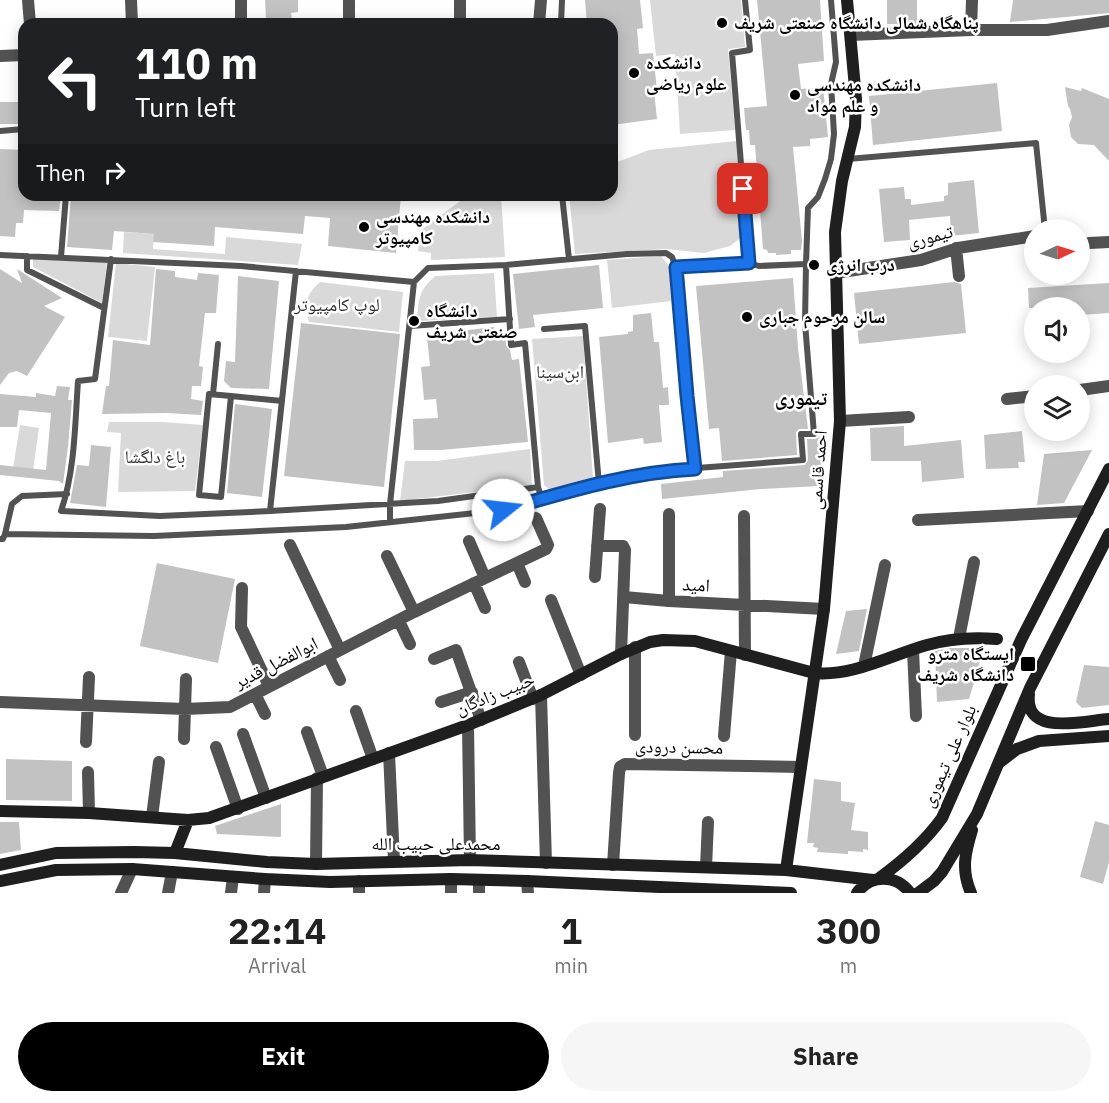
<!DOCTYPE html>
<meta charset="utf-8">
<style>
:root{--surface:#fff;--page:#f6f6f6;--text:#222;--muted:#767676;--accent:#000}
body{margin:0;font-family:"IBM Plex Sans","Noto Naskh Arabic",sans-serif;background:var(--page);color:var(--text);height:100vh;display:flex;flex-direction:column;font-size:22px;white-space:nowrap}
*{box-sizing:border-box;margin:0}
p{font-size:20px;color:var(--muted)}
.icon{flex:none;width:33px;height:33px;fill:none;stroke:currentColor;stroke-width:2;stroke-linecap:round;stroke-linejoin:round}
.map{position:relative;height:893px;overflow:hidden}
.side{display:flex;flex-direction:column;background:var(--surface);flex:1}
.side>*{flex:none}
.hud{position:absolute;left:18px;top:18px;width:600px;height:183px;border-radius:18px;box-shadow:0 3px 15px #0003;background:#202124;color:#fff;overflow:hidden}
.needle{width:39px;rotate:86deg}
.tools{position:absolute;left:1024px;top:219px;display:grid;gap:12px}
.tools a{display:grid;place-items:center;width:66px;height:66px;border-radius:50%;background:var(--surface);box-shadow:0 3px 15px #0003;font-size:30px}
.pin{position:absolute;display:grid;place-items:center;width:51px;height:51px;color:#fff;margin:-26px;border-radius:12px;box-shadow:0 3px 9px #0006}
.me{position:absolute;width:66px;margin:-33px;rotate:74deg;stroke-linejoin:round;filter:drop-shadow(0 0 4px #0008)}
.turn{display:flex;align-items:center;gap:21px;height:126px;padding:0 18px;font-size:27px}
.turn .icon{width:78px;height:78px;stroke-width:2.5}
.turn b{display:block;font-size:42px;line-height:51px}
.then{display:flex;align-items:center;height:57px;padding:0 18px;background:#0003;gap:12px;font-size:22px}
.eta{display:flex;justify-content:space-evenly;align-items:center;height:102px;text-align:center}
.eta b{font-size:36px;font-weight:700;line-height:42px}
.action{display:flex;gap:12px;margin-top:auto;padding:12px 18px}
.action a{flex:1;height:69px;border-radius:36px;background:var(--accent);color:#fff;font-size:24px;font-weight:700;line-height:69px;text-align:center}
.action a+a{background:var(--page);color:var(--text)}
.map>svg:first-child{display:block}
.green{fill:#d9d9d9}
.building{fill:#c2c2c2}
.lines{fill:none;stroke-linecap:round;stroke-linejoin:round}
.lane{stroke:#525252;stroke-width:6}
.street{stroke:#525252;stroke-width:12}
.secondary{stroke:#1f1f1f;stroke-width:12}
.route-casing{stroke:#114b97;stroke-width:15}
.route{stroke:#1a73e8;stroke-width:10}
.poi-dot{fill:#000;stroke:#fff;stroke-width:2}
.labels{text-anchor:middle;stroke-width:5;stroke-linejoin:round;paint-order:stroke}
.poi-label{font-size:18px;font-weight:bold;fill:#000;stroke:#fff;text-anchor:start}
.street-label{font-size:18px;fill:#000;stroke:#fff}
.park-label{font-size:18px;fill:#303030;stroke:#fff}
.neighbourhood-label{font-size:20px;font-weight:bold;fill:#000;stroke:#fff}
</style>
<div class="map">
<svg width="1109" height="893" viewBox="0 0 1109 893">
<rect width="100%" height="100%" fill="#fff"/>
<!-- green -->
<path class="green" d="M650,0H741L745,47L728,49L735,130L680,134L675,54L656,56Z
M737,141L744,225L742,237L730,246L704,253L666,249L575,254L569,195H612V164L649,150Z
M501,195L505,257L431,260V253L418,251L421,230L467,196Z
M124,232L154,234L153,249L225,254L226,237L302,244L298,265L123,253Z
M661,256L669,266L671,301L612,308L607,260Z
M33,259L107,262L102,303L33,267Z
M116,263L155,267L147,341L108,337Z
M494,273L497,317L417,321C419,298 418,292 435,276Z
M320,282L403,292L399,332L309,322C304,305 306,294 320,282Z
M583,336L593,479L550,490L544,485L532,339Z
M109,422H162L203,425L195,491L118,492L121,433L107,432Z
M20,425L39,428L33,471L13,468Z
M530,449L532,485L400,501L405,461H436Z"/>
<!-- building -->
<path class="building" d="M265,0H298V12L291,13L292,19L266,20Z
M585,0H640L643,28L637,29L639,54L653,53L657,90L654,91L657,119L612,125V24H587Z
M757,0H820L824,61L798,64L801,89L823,87L828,137L810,139V146L793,147L802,241L801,250H791V254L776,255V253H768L767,250L763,249L755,145H750L749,130H746L744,108L767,106Z
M887,0H917V24H887Z
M1013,0H1109V13L1010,22Z
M997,83L1002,131L873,145L869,96Z
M1065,87L1081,91L1082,88L1109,99V161L1094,145L1078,144L1071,137L1069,125L1072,117L1070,109L1068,106Z
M0,102H23V124H0Z
M0,149L24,150V195H61L59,211L24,210L23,223H16L15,237L0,236Z
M974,180L979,233L951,236L950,216L928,218L909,220L910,240L884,242L879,189L904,187L905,199H911V205L944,201V196L948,195V183Z
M71,195H401L396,253L328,246L330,218L305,216L303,234L215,227L214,246L153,242L154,234L114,231L112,250L67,247Z
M599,265L603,308L533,315L535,327L519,329L513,274Z
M0,269L22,283L17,269L62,298L44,306L65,317L27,376L17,371L9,373L0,385Z
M156,269L175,271V277L197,280L198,273L219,275L216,313H205L199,366L203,367L201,386H192L191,399L203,401L201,415L167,413L102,414L106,386H109L113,340L150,345Z
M238,276L279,281L269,389L231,388L224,381L226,361L235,362Z
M793,278L798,348L808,429H799L796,432L797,455L722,461L719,428L709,429L696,286Z
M954,282L961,284L966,333L859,344L854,293Z
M1109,283V313L1080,315V308H1029L1028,288Z
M651,313L654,342H659L663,388L668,387L669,405H659L662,442L644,444L643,438L608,443L599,337L628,334V332L633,331V315Z
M301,323L400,334L384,487L284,476Z
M494,327L495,333L505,332L506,346L510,350L512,360L519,359L528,442L441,450H414L413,419L438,418L436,399L424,400L421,367L430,366L427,337L441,336L442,333Z
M57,386L70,387L68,400H72L68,447L63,484L59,481L0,475V465L46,470L51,413L19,410L17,427H0V394L36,397V393L55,396Z
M235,404L272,409L262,497L227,493Z
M904,426V446L961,440L964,478L922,482L921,461H871L870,428Z
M1022,431L1025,462H1018L1019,468L986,469L984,435Z
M824,435L819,486L761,489L662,499L661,484L723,477V471L805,465L808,460L807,439H815Z
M91,445L111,447L106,507L70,503L77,465L89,466Z
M1092,450L1064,503L1037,505L1044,454Z
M157,563L235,579L218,663L140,646Z
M867,609L859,651L836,654L846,611Z
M951,648H976L982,652L976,676L969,699L937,702L935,651Z
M1084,665L1109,667V705L1082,708L1076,702Z
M6,759L72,761V801L6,800Z
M814,779L841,782V801L855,803L851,830L868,832V850L863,849V852L848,851V854L817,852L818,848L813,847L814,843H807Z
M281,804V837L217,834L215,826Z
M1095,821L1109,825V862L1103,884L1080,877Z
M0,822H19L21,850L0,854Z"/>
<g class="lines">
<!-- lane -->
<path class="lane" d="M745,0L750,50L732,53L749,263
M561,24L562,0
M0,131L24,129
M848,159L1036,143L1045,230
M562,195L569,259
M0,255L241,266L414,282L428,268L506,265L627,254L666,253L672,257L676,267
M27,256V270L104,308
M61,257L66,195
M111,259L95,379L78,381C75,424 75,471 61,511L160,516L270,511L438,501L538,487
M806,264L808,208L818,197L825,179L831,159L834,134L831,84L836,62L831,0
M506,265L511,345L525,343L538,487L542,499L610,481L670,470L803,460L801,434H814L805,323L806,264L759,266L749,263L676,267L687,396L695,469
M410,326L510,319
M544,329L585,326L599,484
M209,394L231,396L221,497L199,495Z
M213,394L218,344
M231,396L282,401
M270,511L296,271
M390,522V504L414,282
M5,534L12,504L22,496L67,494
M0,539H3L5,534L154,536L346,527L503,510L542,499"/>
<!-- street -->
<path class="street" d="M28,0L30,24
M131,0L132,24
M241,0V24
M349,0V24
M460,0V24
M539,24L541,0
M971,30L972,0
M851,35L971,30H1047L1109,21
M0,56L24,55
M1089,243L1109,242
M956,248L959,276
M835,273L921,260L958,248L1035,236
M1080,390L1109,386
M1007,399L1035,396
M840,421L909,417
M744,516L745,655
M918,520L1088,511
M469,541L485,578
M290,545L340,650
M597,546H623L625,550L621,654
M387,556L414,612
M517,563L525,582
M595,577L600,509
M474,583L485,608
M242,588L241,627L269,686
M624,597L669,601L824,609
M551,600L581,675
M669,601V514
M399,621L410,644
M959,638L974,562
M913,650L916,716
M328,656L340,680
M434,659L456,650L481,720
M519,662L533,699
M864,666L885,565
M255,694L265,714
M541,695L546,863
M0,702L185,709L230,707L414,612L546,549L548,545L536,518
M441,702L472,692
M356,711L373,759
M468,725L470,860
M307,732L323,776
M243,734L266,798
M635,735V647
M724,736L731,651
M184,739L186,679
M86,742L89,677
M216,747L238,809
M389,753L394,861
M88,772L89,813
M152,817L159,762
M316,864L317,778
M613,865L619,773L620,767L625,764L801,767
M706,867L708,822
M451,879V893
M359,881V893
M527,881L528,893
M121,893L132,869
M168,893L172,872
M231,893L233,877
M264,893L265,879
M479,893V880"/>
<!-- secondary -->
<path class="secondary" d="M1029,694C1024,737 1083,721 1109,719
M1000,762L1017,749L1039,741L1109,736
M0,811L89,813L188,820L209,818L468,725L541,695L621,654L650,642L663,640L695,641L814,673C852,677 891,655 927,645C951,638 973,637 997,639
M175,853L188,820
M0,865L56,853L134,852L175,853L267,862L316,864L470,860L786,870L873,880
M786,870L824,609L840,421L835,232L842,181L855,127L856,99L847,0
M878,879C903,861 924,843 942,818L1021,640L1109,469
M0,881L56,870L132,869L265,879L330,882L451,879L527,881L791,893
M857,893C870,874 897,874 910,893
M918,893L934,881L942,872L977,814L1030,688L1109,534
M971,893C961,870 965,853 972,830"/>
</g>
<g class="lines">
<defs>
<path id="route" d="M503,510C566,492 630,472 695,469L687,396L676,267L749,263L743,189"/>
</defs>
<!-- route casing -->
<use href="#route" class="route-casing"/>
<!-- route -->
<use href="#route" class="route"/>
</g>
<!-- markers -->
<g class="poi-dot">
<circle cx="722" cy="23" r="6"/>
<circle cx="634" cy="73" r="6"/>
<circle cx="795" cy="95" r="6"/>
<circle cx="364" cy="227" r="6"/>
<circle cx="814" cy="265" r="6"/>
<circle cx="747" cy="317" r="6"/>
<circle cx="414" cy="321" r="6"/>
<rect x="1020" y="656" width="16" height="16" rx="3"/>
</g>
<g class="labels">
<!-- poi labels -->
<g class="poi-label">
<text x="734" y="29">پناهگاه شمالی دانشگاه صنعتی شریف</text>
<text x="646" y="69">دانشکده<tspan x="646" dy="21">علوم ریاضی</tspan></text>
<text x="807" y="91">دانشکده مهندسی<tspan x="807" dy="21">و علم مواد</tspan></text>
<text x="376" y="223">دانشکده مهندسی<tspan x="376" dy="21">کامپیوتر</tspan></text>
<text x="826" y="271">درب انرژی</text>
<text x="426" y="317">دانشگاه<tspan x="426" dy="21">صنعتی شریف</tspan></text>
<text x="759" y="323">سالن مرحوم جباری</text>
<text x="1014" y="660" text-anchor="end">ایستگاه مترو<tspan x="1014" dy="21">دانشگاه شریف</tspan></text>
</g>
<!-- street labels -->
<g class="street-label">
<text transform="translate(930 237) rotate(-15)" y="6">تیموری</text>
<text transform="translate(818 470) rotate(-86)" y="6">احمد قاسمی</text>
<text transform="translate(696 585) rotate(3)" y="6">امید</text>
<text transform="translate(276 663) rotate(-27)" y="6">ابوالفضل قدیر</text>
<text transform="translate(495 694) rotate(-22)" y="6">حبیب زادگان</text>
<text transform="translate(679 747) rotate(1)" y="6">محسن درودی</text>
<text transform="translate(949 756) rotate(-66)" y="6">بلوار علی تیموری</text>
<text x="436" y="850">محمدعلی حبیب الله</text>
</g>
<!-- park labels -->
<g class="park-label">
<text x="337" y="311">لوپ کامپیوتر</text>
<text x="560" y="378">ابن‌سینا</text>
<text x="155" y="463">باغ دلگشا</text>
</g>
<!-- neighbourhood labels -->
<g class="neighbourhood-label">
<text x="801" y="405">تیموری</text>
</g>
</g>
</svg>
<div class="tools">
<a><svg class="needle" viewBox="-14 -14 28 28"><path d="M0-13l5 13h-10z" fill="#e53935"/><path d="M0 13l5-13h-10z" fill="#767676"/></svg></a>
<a><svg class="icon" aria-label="sound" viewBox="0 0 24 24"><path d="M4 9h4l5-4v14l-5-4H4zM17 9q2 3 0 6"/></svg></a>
<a><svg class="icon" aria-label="layers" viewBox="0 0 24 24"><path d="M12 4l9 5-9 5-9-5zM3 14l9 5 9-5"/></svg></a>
</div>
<div class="pin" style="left:743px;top:189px;background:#d93025"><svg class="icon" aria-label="arrive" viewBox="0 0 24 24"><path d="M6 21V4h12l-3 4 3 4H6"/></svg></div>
<svg class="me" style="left:503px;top:510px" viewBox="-20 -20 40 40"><circle r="19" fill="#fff"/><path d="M0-13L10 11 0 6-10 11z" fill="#1a73e8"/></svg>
<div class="hud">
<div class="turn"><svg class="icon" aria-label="left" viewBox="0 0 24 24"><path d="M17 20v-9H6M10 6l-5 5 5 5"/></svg><div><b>110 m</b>Turn left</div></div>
<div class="then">Then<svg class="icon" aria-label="right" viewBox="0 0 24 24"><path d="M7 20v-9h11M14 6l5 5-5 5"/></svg></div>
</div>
</div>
<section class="side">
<div class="eta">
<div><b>22:14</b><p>Arrival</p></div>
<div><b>1</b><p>min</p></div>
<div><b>300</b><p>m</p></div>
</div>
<div class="action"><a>Exit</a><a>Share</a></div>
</section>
